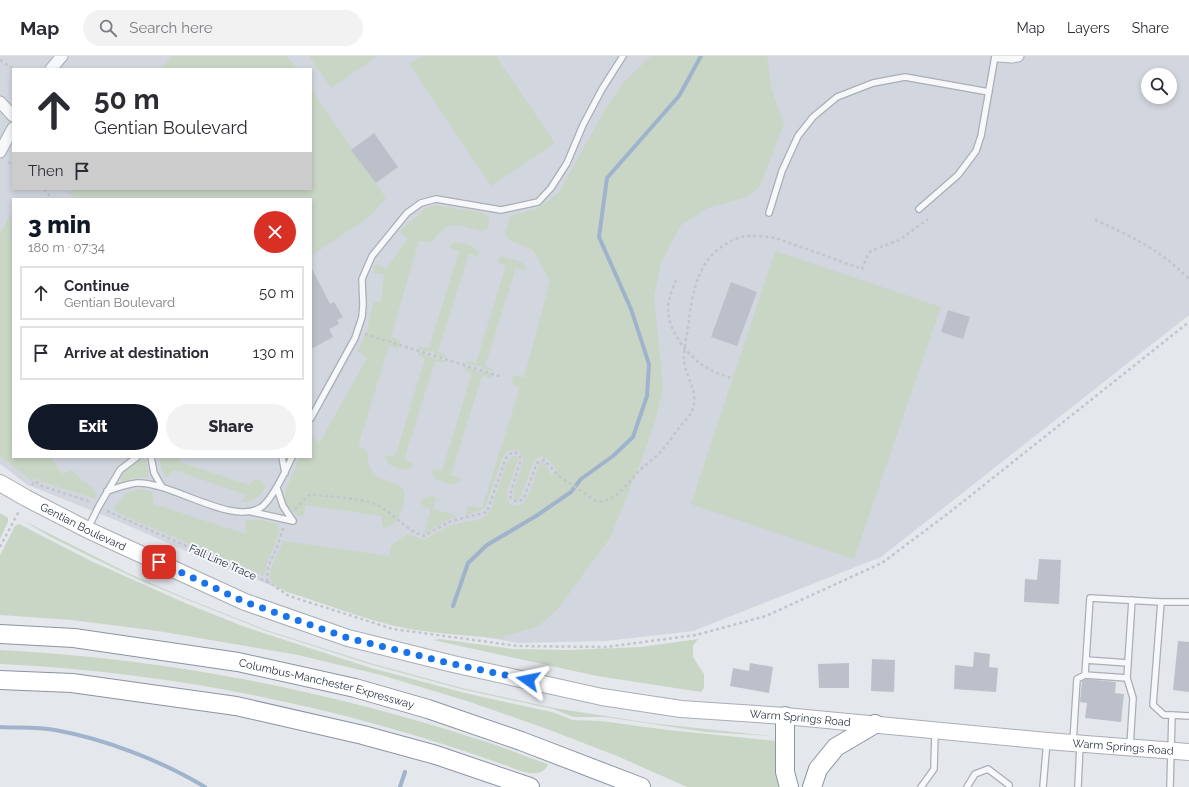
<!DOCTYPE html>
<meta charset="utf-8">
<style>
:root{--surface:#fff;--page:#f2f2f3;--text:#2b2b33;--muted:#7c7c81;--line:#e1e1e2;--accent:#111827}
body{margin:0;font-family:Raleway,sans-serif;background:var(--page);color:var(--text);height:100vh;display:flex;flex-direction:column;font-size:15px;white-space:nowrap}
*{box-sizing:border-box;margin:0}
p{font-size:13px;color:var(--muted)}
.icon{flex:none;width:22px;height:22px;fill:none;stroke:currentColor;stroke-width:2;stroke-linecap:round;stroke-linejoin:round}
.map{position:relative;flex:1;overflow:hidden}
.side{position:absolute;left:12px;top:142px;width:300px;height:260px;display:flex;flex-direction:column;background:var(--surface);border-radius:0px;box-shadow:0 2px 6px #0003}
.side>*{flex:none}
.guide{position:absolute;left:12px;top:12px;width:300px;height:122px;border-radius:0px;box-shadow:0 2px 6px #0003;background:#fff;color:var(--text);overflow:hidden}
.tools{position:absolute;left:1141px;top:12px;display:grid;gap:8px}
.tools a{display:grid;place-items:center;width:36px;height:36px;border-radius:50%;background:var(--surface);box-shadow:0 2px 6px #0003;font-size:20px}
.pin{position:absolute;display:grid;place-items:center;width:34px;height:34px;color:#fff;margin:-17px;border-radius:8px;box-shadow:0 2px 6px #0006}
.me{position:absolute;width:44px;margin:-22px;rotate:282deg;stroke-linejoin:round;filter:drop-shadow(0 0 3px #0008)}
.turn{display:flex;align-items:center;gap:14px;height:84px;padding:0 16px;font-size:18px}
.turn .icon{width:52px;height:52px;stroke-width:2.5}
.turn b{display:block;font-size:28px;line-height:34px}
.then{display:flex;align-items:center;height:38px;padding:0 16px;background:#0003;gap:8px;font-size:15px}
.round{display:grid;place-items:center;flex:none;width:42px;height:42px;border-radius:21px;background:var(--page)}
.summary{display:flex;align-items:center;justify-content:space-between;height:68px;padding:0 16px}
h1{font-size:24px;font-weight:800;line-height:30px;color:var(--accent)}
.cta{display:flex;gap:8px;margin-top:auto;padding:8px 16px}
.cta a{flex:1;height:46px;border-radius:24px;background:var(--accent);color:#fff;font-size:16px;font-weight:800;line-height:46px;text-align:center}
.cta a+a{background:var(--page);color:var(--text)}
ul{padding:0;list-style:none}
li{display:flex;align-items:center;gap:12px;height:54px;margin:0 8px 6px;padding:0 8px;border:2px solid var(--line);border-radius:0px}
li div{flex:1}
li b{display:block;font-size:15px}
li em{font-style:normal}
header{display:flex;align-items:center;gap:24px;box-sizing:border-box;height:56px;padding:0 20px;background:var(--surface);border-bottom:1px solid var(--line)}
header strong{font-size:19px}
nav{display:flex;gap:22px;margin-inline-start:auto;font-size:14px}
.search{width:280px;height:36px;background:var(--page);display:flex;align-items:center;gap:10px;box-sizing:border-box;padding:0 14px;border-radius:22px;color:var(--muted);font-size:15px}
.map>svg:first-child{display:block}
.built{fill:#d2d6de;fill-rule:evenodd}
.green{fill:#c9d6c5}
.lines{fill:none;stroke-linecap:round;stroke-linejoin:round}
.stream{stroke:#9fb4cc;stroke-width:4}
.building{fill:#bbc0ca}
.service-casing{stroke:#a9aeb7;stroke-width:8}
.minor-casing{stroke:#a9aeb7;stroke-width:13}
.secondary-casing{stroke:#a9aeb7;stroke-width:18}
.trunk-casing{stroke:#8b94a3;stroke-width:20}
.path{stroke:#c2c5cb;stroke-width:2.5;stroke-dasharray:3 3;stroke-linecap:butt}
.service{stroke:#f7f8fa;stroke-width:5.5}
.minor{stroke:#f7f8fa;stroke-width:11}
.secondary{stroke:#fff;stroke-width:16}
.trunk{stroke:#fff;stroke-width:18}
.route{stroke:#1a73e8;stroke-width:7;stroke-dasharray:0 12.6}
.labels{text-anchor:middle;stroke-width:4;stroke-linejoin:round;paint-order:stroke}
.street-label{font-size:11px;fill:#2b3445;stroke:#f4f6f9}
</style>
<header>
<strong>Map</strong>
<div class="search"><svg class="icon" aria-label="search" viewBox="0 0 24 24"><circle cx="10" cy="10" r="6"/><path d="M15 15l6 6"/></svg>Search here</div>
<nav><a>Map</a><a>Layers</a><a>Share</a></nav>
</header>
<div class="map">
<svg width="1189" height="731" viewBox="0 0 1189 731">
<rect width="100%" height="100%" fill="#e4e7ec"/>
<!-- built -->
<path class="built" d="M0,0H1189V259L881,501L693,575L606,585L518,587L403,567L288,536L206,504L118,465L28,429L0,408ZM13,13H311V133H13ZM1148,19H1170V41H1148ZM13,143H311V401H13Z"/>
<!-- green -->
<path class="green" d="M172,0H286L298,13H160Z
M309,0H378L331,32Z
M421,0H496L555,87L491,130L409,8Z
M651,0H767L772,35L784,68L760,130L747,141L708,152L680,170L661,207L654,242L663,330L655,365L643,400L610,482L556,555L537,571L504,580V583C468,579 430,578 395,570C358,561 323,547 287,536C282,533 275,529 271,524C266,516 280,494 283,485L389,500L391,490L407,478L424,484C433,479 443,472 452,469C465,465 482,467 490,455L507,406L512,400H516L518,404L507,436C507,441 507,445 511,448C528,461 535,416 540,407L542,406L545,407L552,420L556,414L548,403L540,400L533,407L521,440L518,444L514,443C511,429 524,415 523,400L519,394C511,392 507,395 503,401L485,451L482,454L465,459L468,450L482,452L520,331L512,328L513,320L516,319L524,322L550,225L533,194L509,184L505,176L510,161L514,159L538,152L559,136L604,55L624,26Z
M311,33L386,142L369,161L311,200V143H75L70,137L73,133H311Z
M435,149L480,156L488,160C491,167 489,174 481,175C456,169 449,162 432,186L419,185L391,281L399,284L401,286L398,293L389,290L358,390L367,394C368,399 367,404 369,409C376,427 394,423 404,434C407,446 399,470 386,472L382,470V460L306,449L304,459C299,461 297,459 293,456C279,447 286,433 291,422C294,415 296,408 299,401H311V381L320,386L367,302L357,295L367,276L372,250L374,246H381L384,218L374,217V211L377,208L386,213L408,182L400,177L401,174L426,152Z
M13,154V401H51L62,418L72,414L82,424L95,434L97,440L96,443L42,426L34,422L32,425L0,400V177Z
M454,186C463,187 474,189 479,197L477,200L469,198L438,295L446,299L447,302L435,298L433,295L430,296L418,293L420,291L429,292L459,195L450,192L452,188Z
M775,195L941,251L854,503L691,448Z
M503,201L522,206L526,212L523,214L516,212L485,310L493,313L494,316L483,313L480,310H476L465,307L468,305L476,307L506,209L498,207V205L499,202Z
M418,296L429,299L431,301L446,305L445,307L435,305L404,404L413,407L414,409L411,412L404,414L388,408L385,401L388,399L395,401L425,302L418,299Z
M464,310L475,314L478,316L482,315L493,319L491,322L482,320L451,419L460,422L461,424C454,432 444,426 435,423L431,416L434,413L442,415L472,317L465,314Z
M161,401H181L178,405L249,429L255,423L262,425L265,431C261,441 251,447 241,446L247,439L174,414L167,421C161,415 159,409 161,401Z
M142,402L146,404L149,421L133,422L123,426L120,424C122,416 135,407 142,402Z
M140,433L147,434L152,436L154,448L246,478L245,467L247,464H261L278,468C281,481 272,493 268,505C266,510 266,515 264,520L118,457L113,452L126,437Z
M429,440L435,441L436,444L433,453L458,460L449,463L425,478L424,477L431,453L423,450L421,446L424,442Z
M0,457L8,462V466L0,483Z
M22,464L130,518L183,541L266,574L370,607L462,632L554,652L650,667L772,680L706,676L605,661H573L553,653L461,633L369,608L266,575L183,542L135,522L93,502L49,480Z
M19,468L91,505L185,547L245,571L371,612L469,638L552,656L573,664L601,665L668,674L777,685L782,731H687L617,700L550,674L467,645L381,619L298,599L158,575L72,564L0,559V499L15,470Z
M440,583L514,593L567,594L641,591L698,583L693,590V601L704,618V632L701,636L597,620L433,584Z
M0,594C162,602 322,633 477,683C501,690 524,700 548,708C544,719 533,718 524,716C357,654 178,616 0,608Z"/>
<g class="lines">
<!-- stream -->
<path class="stream" d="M453,550L468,507L487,489L536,460L571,436L581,423L613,400L633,381L647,340L649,308L631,253L599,181L607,122L679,40L701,0
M0,671C18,672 37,671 55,674C105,683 162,705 205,731
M400,731L405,716"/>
</g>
<!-- building -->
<path class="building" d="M374,77L398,111L376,127L351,94Z
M311,211L330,248L334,246L343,261L337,264L339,268L329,273L333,281L311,293Z
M731,226L757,236L737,290L711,281Z
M948,254L970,261L963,283L941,276Z
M1039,503L1061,504L1059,548L1024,546L1025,523L1037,524Z
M1178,585L1189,586V636L1173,634Z
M974,596L990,598L989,611L998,612L996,636L954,633L955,609L973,611Z
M872,603L895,604L894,636L871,635Z
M750,607L773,611L769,637L730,630L733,612L749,615Z
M849,607V632H819L818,608Z
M1086,623L1116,626L1115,637L1124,638L1121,666L1085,662L1087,647L1080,646L1082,625Z"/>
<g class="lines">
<defs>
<path id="service" d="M919,153L958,119L976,95L981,80L995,0
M769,157L782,115L798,80L813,61L837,41L873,27L905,21L989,36
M311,362L355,282L362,261L363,249L362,223L372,200L407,157L421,147L436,143L501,154L538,146L551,132L567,107L583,69L602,33L623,0
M151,401L154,417L162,431
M282,401L285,417
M277,432L283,450L293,465
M107,435C117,432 127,428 137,427C172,426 230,469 260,452C272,445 286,414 292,401
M252,456L293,465
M88,472L99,450L120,414L137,401
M1161,546L1153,649L1164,659H1172L1170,731
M1086,604L1128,607
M1085,619L1090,542L1161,546H1189
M1172,659L1189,660
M1073,686L1077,623L1085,619L1127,622
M1130,690L1133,642L1127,622L1132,544
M921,731L934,713L935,676
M967,731L975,718L988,713L1009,729V731
M1043,731L1047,685
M1078,731L1080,689"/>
<path id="minor" d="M998,0L1012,1L1018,0
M51,13L62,0
M0,46L13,60
M0,96L13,72"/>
<g id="secondary">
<path id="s1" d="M0,427L26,442L88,474L245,546L348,582L453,608L602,641L681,653L785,660L1047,685L1189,696"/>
</g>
<g id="trunk">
<path id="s2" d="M0,578L74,582L238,606L355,632L428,653L521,685L641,731"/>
<path d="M0,624L72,627L236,650L363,679L436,699L530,731"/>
<path d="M785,660V716L789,731"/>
<path d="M812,731L818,713L836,691L875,668"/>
</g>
</defs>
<!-- service casing -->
<use href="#service" class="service-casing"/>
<!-- minor casing -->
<use href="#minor" class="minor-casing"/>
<!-- secondary casing -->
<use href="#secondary" class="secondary-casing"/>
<!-- trunk casing -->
<use href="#trunk" class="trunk-casing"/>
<!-- path -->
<path class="path" d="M0,4L14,13
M8,106L13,109
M44,133L52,143
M1095,164C1133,181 1159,193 1189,223
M676,224C672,234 668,244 668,254C669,276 687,299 704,310C713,316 723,319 733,323
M365,278L502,321
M32,429L35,425L42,430L91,446
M295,453L307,441L311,438C329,441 361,442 375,448C394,456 404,474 424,480L451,465L487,456L506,402L510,398L515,396L520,400V406L510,439L511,443C517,446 519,446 524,442L537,407L544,404L559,420L596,445C615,447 626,429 638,416C646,408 656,402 663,393C669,386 675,377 681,369C685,365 690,360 692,355C700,337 686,323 684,305C683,294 688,276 689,263C693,234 699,203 726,188C733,183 742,180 751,180C759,180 768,181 776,182L862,213L867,201L871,195L899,184L928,163
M107,455L270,527L289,540L393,573L518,590L606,591L696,579L766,560L882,507L950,456L1189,266
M0,491L19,455
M267,526L268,511L278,489L283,472"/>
<!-- service -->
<use href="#service" class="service"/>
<!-- minor -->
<use href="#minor" class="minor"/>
<!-- secondary -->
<use href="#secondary" class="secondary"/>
<!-- trunk -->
<use href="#trunk" class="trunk"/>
</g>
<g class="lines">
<!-- route -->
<path class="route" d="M159,506L245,546L348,582L453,608L528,624"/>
</g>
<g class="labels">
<!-- street labels -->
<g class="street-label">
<text dy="4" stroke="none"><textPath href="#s1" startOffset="94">Gentian Boulevard</textPath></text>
<text transform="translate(223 506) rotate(24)" y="4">Fall Line Trace</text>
<text dy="4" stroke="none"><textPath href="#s2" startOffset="331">Columbus-Manchester Expressway</textPath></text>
<text dy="4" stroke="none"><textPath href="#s1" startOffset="842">Warm Springs Road</textPath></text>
<text dy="4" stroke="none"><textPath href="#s1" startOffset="1166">Warm Springs Road</textPath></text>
</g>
</g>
</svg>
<div class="tools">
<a><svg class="icon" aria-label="search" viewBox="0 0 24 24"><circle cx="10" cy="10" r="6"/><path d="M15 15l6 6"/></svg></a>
</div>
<div class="pin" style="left:159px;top:506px;background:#d93025"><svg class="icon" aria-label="arrive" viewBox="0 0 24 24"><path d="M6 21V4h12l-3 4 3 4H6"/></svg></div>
<svg class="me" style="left:528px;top:624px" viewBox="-20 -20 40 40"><path d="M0-17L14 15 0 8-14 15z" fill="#1a73e8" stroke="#fff" stroke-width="4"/></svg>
<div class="guide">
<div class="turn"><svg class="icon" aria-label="ahead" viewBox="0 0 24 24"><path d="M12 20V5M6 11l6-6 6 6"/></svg><div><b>50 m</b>Gentian Boulevard</div></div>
<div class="then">Then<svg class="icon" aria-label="arrive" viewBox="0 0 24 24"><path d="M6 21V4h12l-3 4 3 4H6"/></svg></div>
</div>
<section class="side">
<div class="summary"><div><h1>3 min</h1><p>180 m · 07:34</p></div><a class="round" style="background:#d93025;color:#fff"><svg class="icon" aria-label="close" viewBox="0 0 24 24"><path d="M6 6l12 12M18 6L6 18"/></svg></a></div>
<ul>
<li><svg class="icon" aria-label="ahead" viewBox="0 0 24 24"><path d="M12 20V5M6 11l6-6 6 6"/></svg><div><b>Continue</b><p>Gentian Boulevard</p></div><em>50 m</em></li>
<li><svg class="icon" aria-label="arrive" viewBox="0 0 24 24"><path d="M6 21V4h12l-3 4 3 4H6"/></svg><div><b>Arrive at destination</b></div><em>130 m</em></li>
</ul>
<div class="cta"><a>Exit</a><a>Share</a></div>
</section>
</div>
